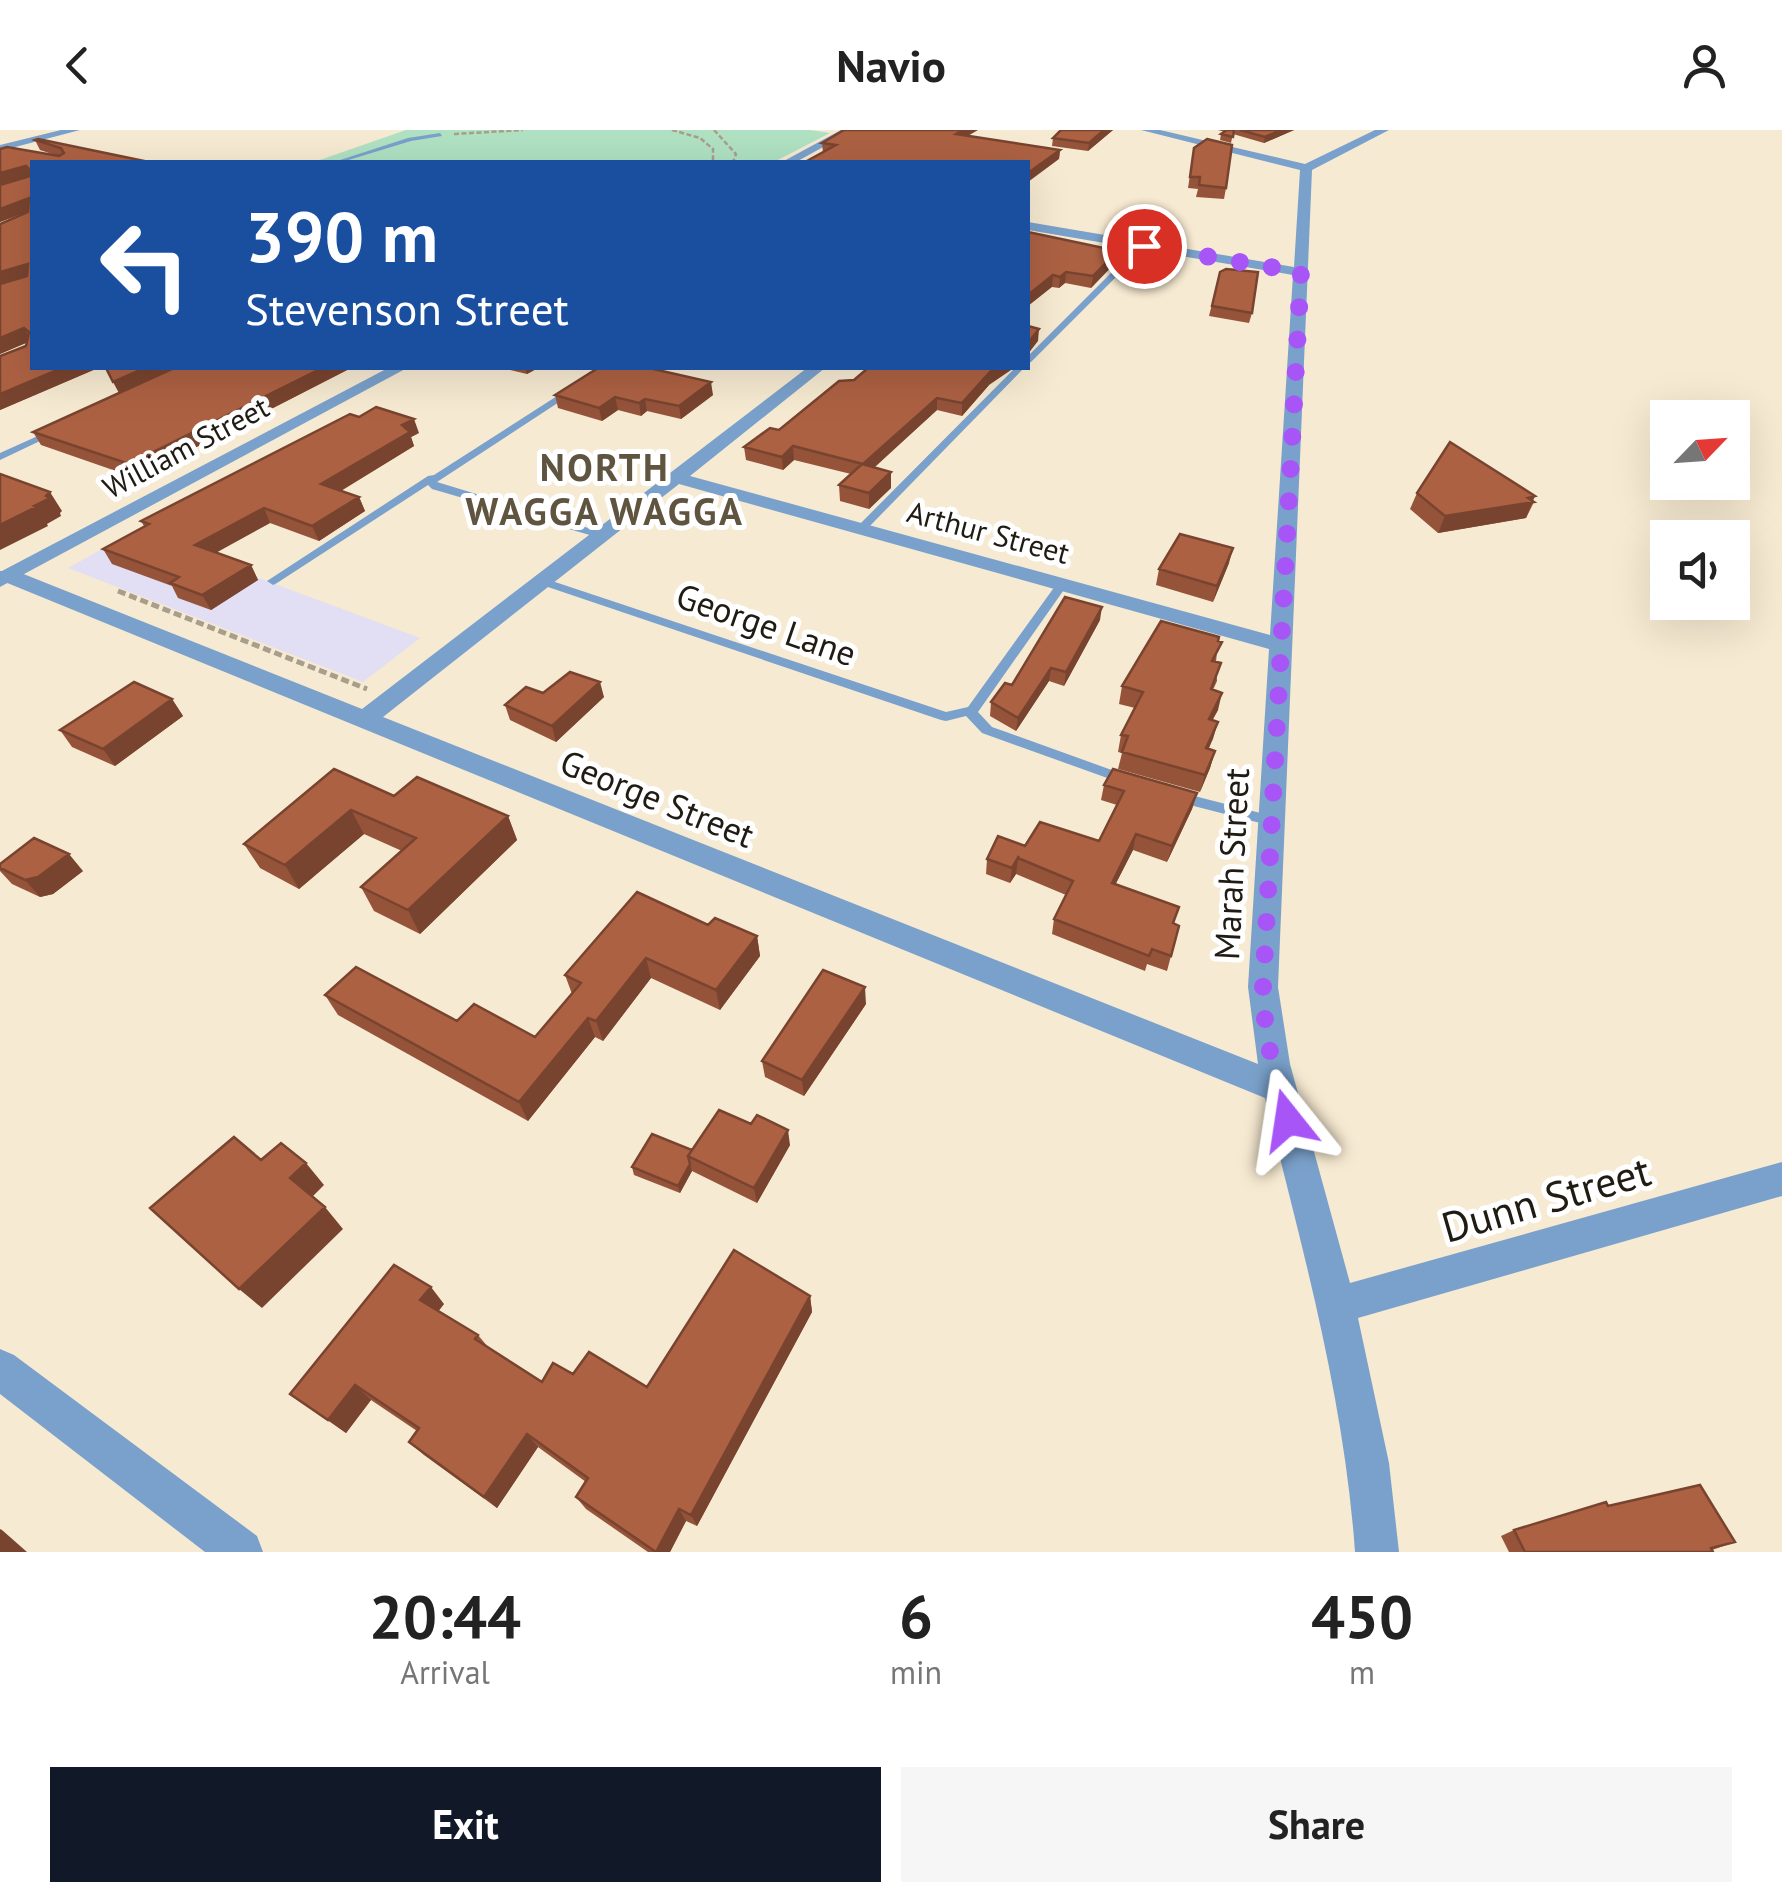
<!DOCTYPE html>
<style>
:root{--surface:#fff;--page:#f6f6f6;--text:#222;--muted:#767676;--accent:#111827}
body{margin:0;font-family:"PT Sans",sans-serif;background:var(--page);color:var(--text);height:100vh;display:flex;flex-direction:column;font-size:38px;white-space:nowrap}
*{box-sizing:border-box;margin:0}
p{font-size:32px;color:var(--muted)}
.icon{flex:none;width:55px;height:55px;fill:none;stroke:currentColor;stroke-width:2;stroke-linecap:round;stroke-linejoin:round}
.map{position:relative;height:1422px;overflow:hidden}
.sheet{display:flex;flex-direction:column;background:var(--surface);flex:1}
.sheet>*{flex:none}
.hud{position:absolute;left:30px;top:30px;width:1000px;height:210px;border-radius:0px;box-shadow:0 10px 40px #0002;background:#1a4fa0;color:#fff;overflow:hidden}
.needle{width:65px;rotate:65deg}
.tools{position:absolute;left:1650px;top:270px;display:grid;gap:20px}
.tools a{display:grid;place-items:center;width:100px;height:100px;border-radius:0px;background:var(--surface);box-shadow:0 10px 40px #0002;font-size:50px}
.pin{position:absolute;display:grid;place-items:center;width:85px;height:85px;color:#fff;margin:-42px;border:5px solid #fff;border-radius:50%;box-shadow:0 2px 10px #0007}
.me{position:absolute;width:110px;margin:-55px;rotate:345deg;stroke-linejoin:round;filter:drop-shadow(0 0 8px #0008)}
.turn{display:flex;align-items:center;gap:35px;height:210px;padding:0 50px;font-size:45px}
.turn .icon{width:130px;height:130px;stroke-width:2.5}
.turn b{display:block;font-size:70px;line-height:85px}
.eta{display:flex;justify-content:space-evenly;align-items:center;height:170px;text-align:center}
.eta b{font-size:60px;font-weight:600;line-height:70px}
.cta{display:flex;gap:20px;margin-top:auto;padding:20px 50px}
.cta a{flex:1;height:115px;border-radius:0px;background:var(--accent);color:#fff;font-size:40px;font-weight:600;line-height:115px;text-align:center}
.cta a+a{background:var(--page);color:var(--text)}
header{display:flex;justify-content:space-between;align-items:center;height:130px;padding:0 50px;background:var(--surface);font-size:45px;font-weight:600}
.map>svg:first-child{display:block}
.education{fill:#e2def4}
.green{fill:#afe1c2}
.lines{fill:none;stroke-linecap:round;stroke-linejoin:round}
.path-far1{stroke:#a89e8c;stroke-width:2.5;stroke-dasharray:5 2.5;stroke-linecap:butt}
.path{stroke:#a89e8c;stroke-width:5;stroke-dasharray:8 4;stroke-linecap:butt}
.service{fill:#7aa1cb;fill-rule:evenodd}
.minor{fill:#7aa1cb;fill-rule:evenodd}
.tertiary{fill:#7aa1cb;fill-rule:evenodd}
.wall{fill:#95533a}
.shaded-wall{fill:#79442f}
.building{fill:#ad6143;stroke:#79442f;stroke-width:2.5}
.route{stroke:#a855f7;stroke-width:18;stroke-dasharray:0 32.4}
.labels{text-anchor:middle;stroke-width:10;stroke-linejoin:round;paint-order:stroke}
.far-street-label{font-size:30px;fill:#201c13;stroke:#fff}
.street-label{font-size:35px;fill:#201c13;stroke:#fff}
.far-district-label{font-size:38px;font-weight:bold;letter-spacing:2.5px;fill:#5f5440;stroke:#fff}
.near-street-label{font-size:42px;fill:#201c13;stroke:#fff}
</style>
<header><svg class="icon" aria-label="back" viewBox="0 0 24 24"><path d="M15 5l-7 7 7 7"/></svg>Navio<svg class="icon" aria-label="person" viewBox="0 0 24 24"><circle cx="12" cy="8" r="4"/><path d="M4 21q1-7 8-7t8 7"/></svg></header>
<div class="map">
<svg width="1782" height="1422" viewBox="0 0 1782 1422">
<rect width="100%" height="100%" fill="#f7ead2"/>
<!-- education -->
<path class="education" d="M133,402L283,457L420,508L363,552L68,438Z"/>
<!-- green -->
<path class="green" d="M406,0H810L830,3L774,32H314Z"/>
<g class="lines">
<!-- path-far1 -->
<path class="path-far1" d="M672,0L700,8L713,19V32
M714,0L736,24L733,32
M454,4L523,0"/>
<!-- path -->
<path class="path" d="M118,461L367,559"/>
<!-- service -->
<path class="service" d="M440,3L442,6L411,11L342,32H334L408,8Z
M1141,113L1148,115L1031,232L1028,233V226Z
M1015,238H1024L865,401H857V397Z
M568,259L576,261L437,352L608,404V408H600L432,359L428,355L277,453L273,455L267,451L428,346L434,345Z
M51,300L59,302L0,330V323Z
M543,448L946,582L968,577L1058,452H1066L1068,454L978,582L992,597L1134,648L1136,651L1134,654H1124L982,603L966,586L946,591L941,590L539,454V450Z
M1179,662L1272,686L1279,691L1272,696L1174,671L1172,667Z"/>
<!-- minor -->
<path class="minor" d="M61,0H80L0,21V15Z
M1141,0H1160L1305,34L1375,0H1389L1312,40L1278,857L1290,934L1350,1153L1782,1032V1066L1358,1188L1389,1333L1399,1422H1355C1344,1266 1302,1118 1265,968L0,450V441H16L362,579L807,238H825L690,346L1270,505L1293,145L1028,100V92L1294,137L1300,40ZM679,354L1269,519L1248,857L1258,934L383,587Z
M0,1219L14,1225L257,1406L263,1422H205L0,1264Z"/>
<!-- tertiary -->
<path class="tertiary" d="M841,0H854L796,32H782Z
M388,238H407L0,457V442Z"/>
</g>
<!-- wall -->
<path class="wall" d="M1061,0H1113L1088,21L1052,16L1053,8Z
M1218,0H1294L1264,13L1233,4L1231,13L1220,10L1221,4L1225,2Z
M969,6L1060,20L1059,29L823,23L822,13Z
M35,10L149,32L32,238H98L0,280L27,212L0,224L28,81L0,92V19L55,25L40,20Z
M1194,18L1226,58L1224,69L1196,67L1198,59L1188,58Z
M1028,102L1118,121L1116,132L1091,158L1065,153L1059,158L1052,157Z
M1220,142L1252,183L1249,193L1209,186Z
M351,238L136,348L41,315L33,302Z
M501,238H538L527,244Z
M989,255L962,286L937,280L874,337L891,358L869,379L840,371L839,355L851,344L794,330L783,340L746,330L744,317L779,300Z
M555,265H713L681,289L647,281L641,286L618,280L602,291L558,278Z
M419,303L411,307L414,316L341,361L359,367L365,381L319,411L270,393L216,422L251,435L258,450L211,480L178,468L172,456L112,434L103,419L144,396L141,391Z
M1417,363L1533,371L1534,372L1526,388L1438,403L1410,379Z
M1229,433L1213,472L1156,455L1159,439Z
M1100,490L1064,556L1049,551L1016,601L990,586L991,572L1012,555Z
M1218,511L1216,532L1217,551L1213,560L1218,580L1212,590L1218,592L1209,618L1215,621L1210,638L1200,662L1118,639L1122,623L1118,622L1121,605L1135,578L1119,574L1122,556Z
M543,563L604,567L556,612L510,590L505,575Z
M172,569L183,586L115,636L72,617L60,600Z
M1104,655L1197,663L1192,679L1167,732L1133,720L1115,755L1174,794L1171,826L1167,841L1147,834L1145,841L1052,804L1054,789L1066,765L1016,744L1010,753L986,744L987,729L1025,716L1099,711L1117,675L1101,670Z
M394,666L508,686L517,710L420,804L374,781L361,757L402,721L364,704L299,759L260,738L244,714Z
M0,734L83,741L53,764L40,767L12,754L0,741Z
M708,795L757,806L760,826L720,880L651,848L603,911L595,907L528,991L338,885L325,865L535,907L572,864L565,845Z
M866,874L804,966L765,947L762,931Z
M790,1015L757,1073L692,1041L680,1063L634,1045L632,1037L692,1020Z
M810,1166L812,1182L697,1396L686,1391L670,1422H648L586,1379L576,1367L586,1352L538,1317L497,1378L424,1325L409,1312L417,1301L371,1270L346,1303L290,1264L444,1174L438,1181L478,1205L488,1217L542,1252L573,1244L647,1257Z
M1608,1376L1735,1412L1712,1420L1713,1422H1509L1501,1406L1514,1400Z"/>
<!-- shaded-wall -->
<path class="shaded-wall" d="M963,0H978L956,13V4Z
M1104,0H1113L1088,21L1089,13Z
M1281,0H1294L1264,13L1265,7Z
M1060,20L1059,29L1028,52V43Z
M26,36L31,46L0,55V43Z
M29,68L32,80L0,92V79Z
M1118,121L1116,132L1091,158L1093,146Z
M28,134L32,143L0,156V142Z
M1066,142L1065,153L1059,158L1060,147Z
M1053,145L1052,157L1028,176V165Z
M24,198L31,211L0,224V208Z
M1039,199L1038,211L1028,224V213Z
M62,238H98L0,280V264Z
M145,238H180L120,265L113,252Z
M322,238H351L136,348L129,334Z
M525,238H538L527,244Z
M996,238H1014L989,255L962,286V273L990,242Z
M711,252L713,265L681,289L679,276Z
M615,267L618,280L602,291L599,278Z
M937,268V280L863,348V334Z
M645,269L647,281L641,286L639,273Z
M414,289L419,303L411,307L414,316L327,369L321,354L402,295Z
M793,316L794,330L783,340L782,327Z
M891,342V358L869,379V363Z
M50,362L62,381L60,383L61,386L47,394L48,396L0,420V395L34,376Z
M1535,366L1526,388L1438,403L1445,386Z
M359,367L365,381L319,411L312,396Z
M264,378L270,393L203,430L195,415Z
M1233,418L1229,433L1213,472L1217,456Z
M251,435L258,450L211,480L202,465Z
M1102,477L1100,490L1064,556L1066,542Z
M1051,538L1049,551L1016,601L1018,588Z
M600,552L604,567L556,612L552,596Z
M1222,563L1218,580L1204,606L1209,589Z
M172,569L183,586L115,636L103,619Z
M1218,592L1213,609L1201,635L1206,618Z
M1215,621L1210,638L1200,662L1205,645Z
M1197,663L1192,679L1167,732L1172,716Z
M351,680L364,704L299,759L285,735Z
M508,686L517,710L420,804L408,780Z
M1136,704L1133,720L1108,769L1112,753Z
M69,724L83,741L53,764L40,767L25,750Z
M1018,728L1016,744L1010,753L1012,738Z
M757,806L760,826L720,880L716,860Z
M646,828L651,848L603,911L596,891Z
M865,857L866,874L804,966L802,950Z
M588,888L595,907L528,991L519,972Z
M788,1000L790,1015L757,1073L754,1058Z
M306,1033L324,1055L309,1070L290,1048Z
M690,1034L692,1041L680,1063L678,1056Z
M325,1077L343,1099L262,1178L239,1159Z
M431,1157L444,1174L434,1187L420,1170Z
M810,1166L812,1182L697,1396L691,1385Z
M355,1255L371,1270L346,1303L328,1290Z
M527,1304L538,1317L497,1378L484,1367Z
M679,1379L686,1391L670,1422H656Z
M0,1399L2,1400L27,1422H0Z"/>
<!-- building -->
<path class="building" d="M844,0H963L956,4L1060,20L1028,43V32H805L836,15L822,13Z
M1061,0H1104L1089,13L1053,8Z
M1227,0H1234L1233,7L1221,4Z
M1240,0H1281L1265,7Z
M38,9L149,32H32V238H62L0,264V226L26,216L29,202L24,198L0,208V154L27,146L28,134L0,142V94L28,82L29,68L0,79V55L30,46V40L26,36L0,43V19L7,17L59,26L64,23L61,18L35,10Z
M1207,9L1232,15L1226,58L1199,55L1200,47H1190L1194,18Z
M1028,102L1118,121L1093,146L1066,142L1060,147L1053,145L1028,165Z
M1226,139L1258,142L1252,183L1212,176L1220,142Z
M1028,196L1039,199L1028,213Z
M106,238H145L113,252Z
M174,238H322L129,334L33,302Z
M598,238H649L711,252L679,276L645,269L639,273L615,267L599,278L555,265Z
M868,238H996L990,242L962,273L937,268L863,334L793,316L782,327L744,317L770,298L779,300L839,251L854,250Z
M376,277L414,289L402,295L410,302L321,354L359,367L312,396L264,378L195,415L251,435L202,465L170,453L179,447L103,419L149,394L141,391L350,284L359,287Z
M1450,312L1535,366L1528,368L1534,372L1445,386L1417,363Z
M862,334L891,342L869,363L839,355Z
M0,344L50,362L46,366L50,368L34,376L36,377L0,395Z
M1180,404L1233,418L1217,456L1159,439Z
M1065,467L1102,477L1066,542L1051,538L1018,588L991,572L1005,553L1012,555Z
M1161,491L1219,507L1218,511L1222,512L1212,531L1221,533L1211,559L1222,563L1209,589L1218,592L1206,618L1215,621L1205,645L1122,622L1128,606L1121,605L1143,562L1122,556Z
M570,542L600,552L552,596L505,575L526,557L543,563Z
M134,552L172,569L103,619L60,600Z
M334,639L394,666L417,647L508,686L408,780L361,757L416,708L351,680L285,735L244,714Z
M1113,639L1197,663L1172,716L1136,704L1112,753L1179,777L1173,793L1179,796L1171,826L1152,819L1149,826L1054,789L1073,751L1018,728L1019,726L1012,738L987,729L998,706L1025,716L1040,692L1099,711L1124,661L1104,655Z
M34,708L69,724L38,747L25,750L0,738V734Z
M637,762L708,795L715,788L757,806L716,860L646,828L596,891L588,888L519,972L325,865L356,837L457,891L474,874L535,907L581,853L565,845Z
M823,840L865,857L802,950L762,931Z
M719,980L751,994L757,985L788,1000L754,1058L688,1026Z
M652,1004L692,1020L688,1026L690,1034L678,1056L632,1037Z
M234,1007L261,1030L281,1013L306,1033L290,1048L325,1077L239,1159L150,1078Z
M734,1120L810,1166L691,1385L679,1379L656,1422L576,1367L588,1348L527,1304L484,1367L409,1312L419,1298L355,1255L328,1290L290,1264L394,1135L431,1157L420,1170L478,1205L475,1209L542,1252L553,1233L573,1244L589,1222L647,1257Z
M1700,1355L1735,1412L1711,1418L1713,1422H1525L1514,1400L1606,1372L1608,1376Z"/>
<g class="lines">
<!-- route -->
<path class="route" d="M1144,116L1301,142L1263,857L1266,906L1288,990"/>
</g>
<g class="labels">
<!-- far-street labels -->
<g class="far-street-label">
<text transform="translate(186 318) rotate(-28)" y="10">William Street</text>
<text transform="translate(988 403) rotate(15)" y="10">Arthur Street</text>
</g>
<!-- street labels -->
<g class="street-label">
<text transform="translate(766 495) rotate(19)" y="12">George Lane</text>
<text transform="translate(657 669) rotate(22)" y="12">George Street</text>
<text transform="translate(1232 734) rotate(-87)" y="12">Marah Street</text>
</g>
<!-- far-district labels -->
<g class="far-district-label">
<text x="605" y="351">NORTH<tspan x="605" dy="44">WAGGA WAGGA</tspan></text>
</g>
<!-- near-street labels -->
<g class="near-street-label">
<text transform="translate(1546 1069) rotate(-16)" y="15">Dunn Street</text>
</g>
</g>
</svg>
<div class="tools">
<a><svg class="needle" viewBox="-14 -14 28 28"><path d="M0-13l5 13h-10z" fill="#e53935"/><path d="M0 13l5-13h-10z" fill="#767676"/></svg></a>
<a><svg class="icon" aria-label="sound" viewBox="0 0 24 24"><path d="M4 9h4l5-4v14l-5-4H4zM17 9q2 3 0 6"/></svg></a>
</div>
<div class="pin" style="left:1144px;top:116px;background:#d93025"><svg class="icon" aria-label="arrive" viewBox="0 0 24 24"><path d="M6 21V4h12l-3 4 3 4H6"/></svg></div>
<svg class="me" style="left:1288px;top:990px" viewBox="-20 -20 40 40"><path d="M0-17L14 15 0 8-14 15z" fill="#a855f7" stroke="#fff" stroke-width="4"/></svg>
<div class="hud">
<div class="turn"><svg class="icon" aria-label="left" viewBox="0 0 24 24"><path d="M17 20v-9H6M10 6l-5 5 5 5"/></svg><div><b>390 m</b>Stevenson Street</div></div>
</div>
</div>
<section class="sheet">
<div class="eta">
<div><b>20:44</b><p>Arrival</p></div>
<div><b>6</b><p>min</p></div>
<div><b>450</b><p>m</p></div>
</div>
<div class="cta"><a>Exit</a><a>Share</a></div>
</section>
